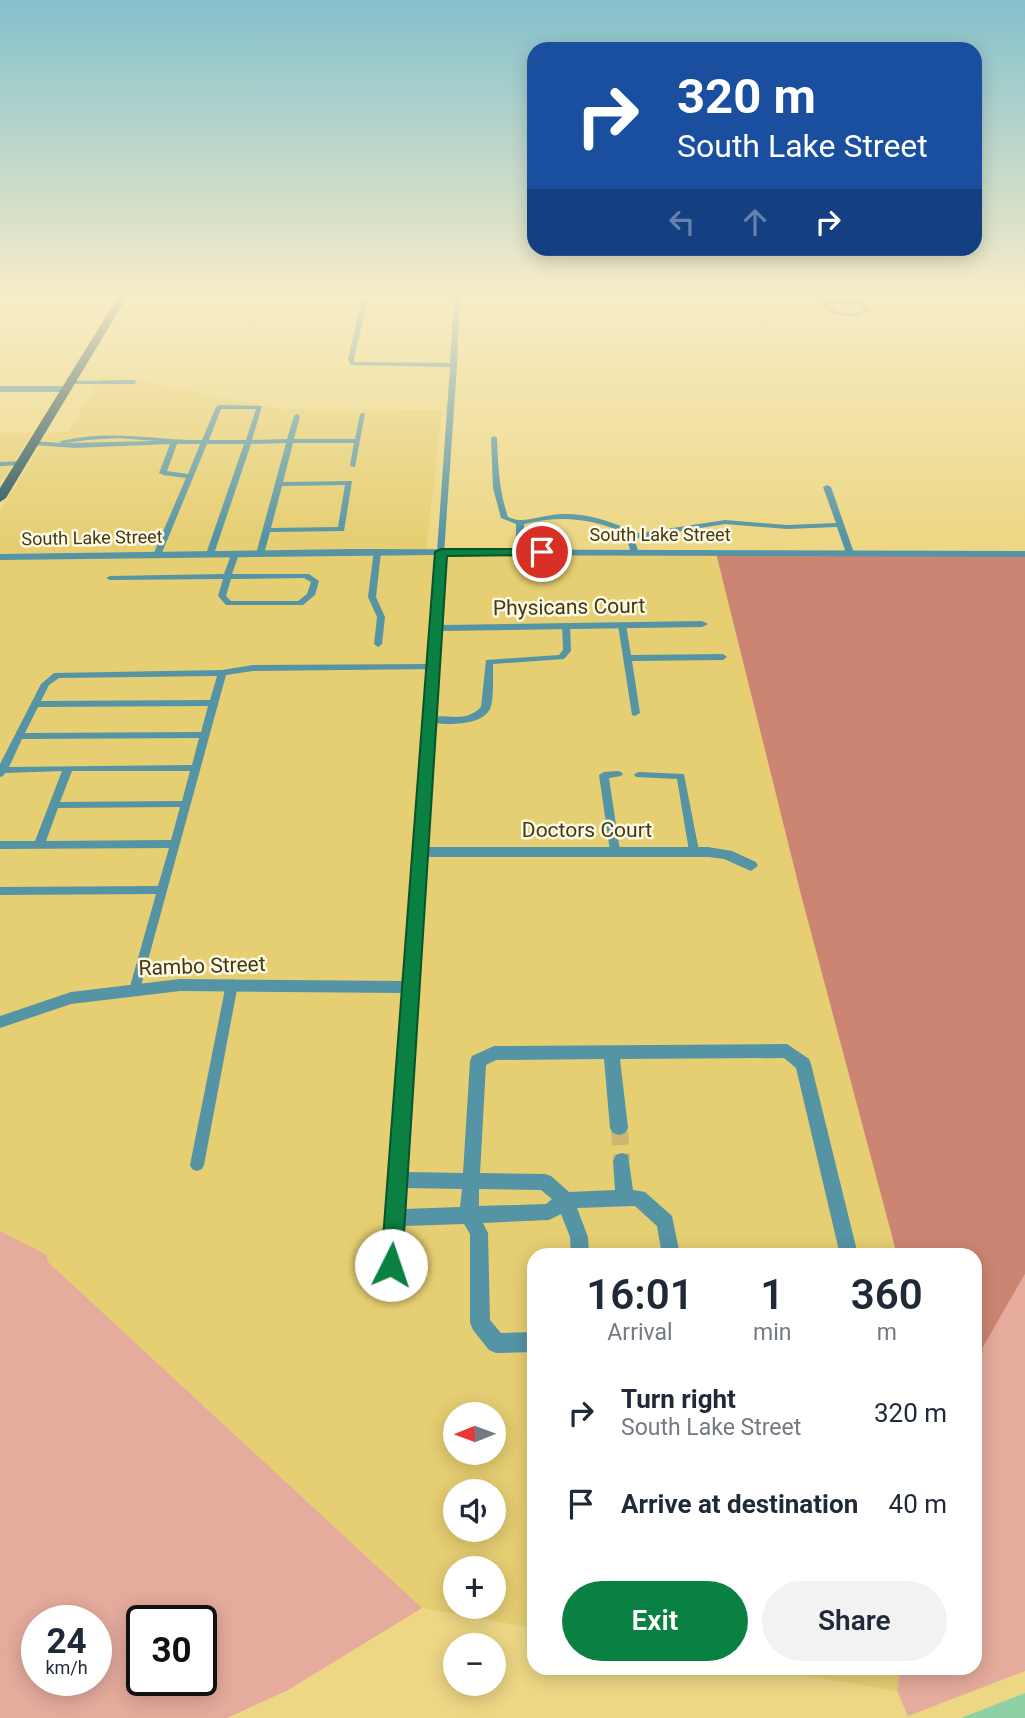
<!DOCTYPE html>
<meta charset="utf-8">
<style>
:root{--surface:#fff;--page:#f2f2f3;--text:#1f2937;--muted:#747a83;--accent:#0b8043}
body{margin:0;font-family:Roboto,sans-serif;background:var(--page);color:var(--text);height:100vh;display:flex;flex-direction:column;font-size:26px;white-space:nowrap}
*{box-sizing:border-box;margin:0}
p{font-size:23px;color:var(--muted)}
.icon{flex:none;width:38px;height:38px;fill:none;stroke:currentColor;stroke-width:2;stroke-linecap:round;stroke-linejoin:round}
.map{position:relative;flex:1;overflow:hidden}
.drawer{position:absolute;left:527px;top:1248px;width:455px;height:427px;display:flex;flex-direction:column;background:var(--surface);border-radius:21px;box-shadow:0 4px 18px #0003}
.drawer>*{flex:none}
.banner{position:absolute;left:527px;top:42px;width:455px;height:214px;border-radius:21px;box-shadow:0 4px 18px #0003;background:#1a4fa0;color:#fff;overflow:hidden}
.needle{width:46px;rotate:269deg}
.buttons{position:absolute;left:443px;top:1402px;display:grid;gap:14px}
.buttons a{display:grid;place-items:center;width:63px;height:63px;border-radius:50%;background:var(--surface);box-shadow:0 4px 18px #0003;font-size:35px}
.speed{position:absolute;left:21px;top:1605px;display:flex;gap:14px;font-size:35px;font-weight:700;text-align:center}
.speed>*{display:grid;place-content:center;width:91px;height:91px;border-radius:50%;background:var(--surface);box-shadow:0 4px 18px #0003;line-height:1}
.speed small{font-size:18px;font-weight:400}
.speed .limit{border:4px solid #111;border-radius:10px;background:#fff;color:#111}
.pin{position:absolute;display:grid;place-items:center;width:60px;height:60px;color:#fff;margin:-30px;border:4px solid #fff;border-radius:50%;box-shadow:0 2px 7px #0007}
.me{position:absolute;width:77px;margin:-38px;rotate:4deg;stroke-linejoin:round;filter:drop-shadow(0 0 5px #0008)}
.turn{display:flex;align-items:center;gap:24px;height:147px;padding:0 35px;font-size:32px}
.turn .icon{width:91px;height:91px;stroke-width:2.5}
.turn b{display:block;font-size:49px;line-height:60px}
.lanes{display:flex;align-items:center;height:66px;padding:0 35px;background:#0003;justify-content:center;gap:35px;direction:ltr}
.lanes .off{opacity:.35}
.eta{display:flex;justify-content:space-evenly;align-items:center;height:119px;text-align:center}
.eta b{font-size:42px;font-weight:600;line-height:49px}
.action{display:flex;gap:14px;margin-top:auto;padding:14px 35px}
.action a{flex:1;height:80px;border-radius:42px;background:var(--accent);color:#fff;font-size:28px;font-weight:600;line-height:80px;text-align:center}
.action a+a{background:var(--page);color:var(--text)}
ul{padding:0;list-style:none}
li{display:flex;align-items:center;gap:21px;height:91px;padding:0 35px}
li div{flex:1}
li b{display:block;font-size:26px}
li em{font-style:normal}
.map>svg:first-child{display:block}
.built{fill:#e6ce72;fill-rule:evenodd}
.green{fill:#e5ab9c;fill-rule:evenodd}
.forest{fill:#cd8573}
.water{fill:#8ed1a5}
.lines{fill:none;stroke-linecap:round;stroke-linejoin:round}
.minor-tunnel{stroke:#cbb76f;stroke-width:17;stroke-dasharray:17 9;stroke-linecap:butt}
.service{fill:#5594a4;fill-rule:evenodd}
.minor{fill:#5594a4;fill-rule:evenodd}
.primary{fill:#25525c;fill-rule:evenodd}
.route{fill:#0b8043;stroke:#07532c;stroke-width:2}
.labels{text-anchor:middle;stroke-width:5;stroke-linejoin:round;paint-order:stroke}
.far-street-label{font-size:18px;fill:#423917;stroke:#fff9e1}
.street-label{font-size:21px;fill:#423917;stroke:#fff9e1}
</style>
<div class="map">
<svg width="1025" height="1718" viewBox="0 0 1025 1718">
<rect width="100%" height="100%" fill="#edd785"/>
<!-- built -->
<path class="built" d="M103,374L279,409L442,410L426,553H716L801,895L897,1255H534V1628L422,1608L47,1261V1255L0,1231V511L48,433L68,432ZM455,1414H494V1452H455ZM455,1491H494V1530H455ZM455,1568H494V1606H455Z
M0,433H32L0,484Z
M763,1668H901L897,1691Z"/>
<!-- green -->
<path class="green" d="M0,1231L47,1255V1261L422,1608L288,1690L227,1718H0ZM37,1620H96V1680H37ZM142,1620H201V1680H142Z
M1025,1274V1671L908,1716L897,1691L901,1668H975V1361Z"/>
<!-- forest -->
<path class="forest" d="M716,553L1025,554V1274L975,1361V1255H897L801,895Z"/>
<!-- water -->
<path class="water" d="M1025,1693V1718H961Z"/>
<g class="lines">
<!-- minor-tunnel -->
<path class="minor-tunnel" d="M619,1128L622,1161"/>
<!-- service -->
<path class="service" d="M362,297H368L354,360L355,362L450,363L454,297H460L457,365L444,554H441L437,552L450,367L351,365L348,360Z
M810,297L859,300L871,309C857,321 838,318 824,307V305L828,302ZM836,302L858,304L864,309C852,316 841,314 830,306Z
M71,381L134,380L137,382L134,384H69L68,383Z
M219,405L262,406L252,440L287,439L294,416L297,414L300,416L294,439H355L360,414L365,413L355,467L350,466L354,443H293L283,482L352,481L344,531L270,532L264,554L263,556H257L256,554L286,443L251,444L214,554L213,556H207L206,554L244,444H207L161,555L157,557H154L153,555L186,478L163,475L159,473L170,444L75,448L34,445L31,443L34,441L60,443L61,441C111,429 153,440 202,440L216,407ZM221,409H256L246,440H209ZM119,438L155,441L66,443L88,440ZM177,444H200L188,474L167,471ZM345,485L338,527L271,528L282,486Z
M494,436L497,438C498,465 499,491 508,517C512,518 515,520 519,520C527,521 550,514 562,514C586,513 609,521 631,530L633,534L725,520L787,525L836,523L823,487L827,485L831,487L854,553L850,555L846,553L837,527L787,529L725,524L634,539L639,553L635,555L631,553L625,533C591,518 560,515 524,524L523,552L519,554H516V524L501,518L493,488L491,438Z
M0,462L21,461L24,463L21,465L0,466Z
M374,550H377L381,552L376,597L385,617L382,644L378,647L374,644L377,617L368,597Z
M232,552H238L239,554L232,574H309L319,581L315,595L303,605H226L218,596L223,579L110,580L106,578L110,576L224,574ZM304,578L311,582L307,594L298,601H231L226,596L231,579Z
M622,622L626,625L631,655L723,654L727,657L723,660L632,661L640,713L635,716L632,715L618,625Z
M566,623L570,626L571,651L564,659L493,664C493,675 494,701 490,709C481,727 442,725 426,722L424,720C442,710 463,726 481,707L486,660L559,655L563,650L562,626Z
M433,664L437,667L436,669L253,671L226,675L139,993L135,995L131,993L129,990L156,894L0,895V887L158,886L169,848L0,849V841H35L62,771L5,773L3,776L0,777V764L41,684L54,673L222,670L253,665ZM217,676L210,700L41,701L49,685L59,678ZM208,706L201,732L25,733L38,707ZM199,738L192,765L9,767L22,739ZM72,771H190L182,801L60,802ZM180,807L171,840L46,841L58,808Z
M618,771L621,772L623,774L621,776L609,778L620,851L615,855L610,851L599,775L604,772Z
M639,772L684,774L699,851L698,854H690L689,851L677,779L636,777L634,775L636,773Z
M232,979L236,981L238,984L204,1165L202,1169L197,1171L192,1169L190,1165L226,984L228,981Z"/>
<!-- minor -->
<path class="minor" d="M0,386H68L72,389L68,392H0Z
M354,549L1025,551V557L446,555L442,625L702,621L708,624L702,627L441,631L427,847H708L732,851L756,862L758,866L751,871L724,859L708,857H427L406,1172L463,1173L470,1061L472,1056L494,1046L787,1044L809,1059L811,1064L858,1255H840L796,1068L784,1058L620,1059L628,1128L625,1133L619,1135L613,1133L610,1128L604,1059L496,1060L486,1065L480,1173L545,1174L551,1176L569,1192L615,1190L613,1161L616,1155L622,1153L628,1155L633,1190L645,1192L672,1216L680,1255H662L657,1226L635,1206L577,1208L588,1237L589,1255H571L570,1237L561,1214L549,1220L483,1223L488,1233L490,1320L501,1333L534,1332V1352L496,1353L489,1350L473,1330L470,1323V1234L464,1224L403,1226L400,1265L398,1271L391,1274L384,1271L382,1265L402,993L180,991L71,1004L0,1028V1016L71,992L180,979L403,981L436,555L0,560V554ZM405,1188L462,1189L460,1207L404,1209ZM479,1189L541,1190L552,1199L546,1204L479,1206Z"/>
<!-- primary -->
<path class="primary" d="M118,297H127L6,498L0,502V488Z"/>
</g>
<!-- sky -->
<linearGradient id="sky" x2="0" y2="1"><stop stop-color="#84c0cd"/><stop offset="0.55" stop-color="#f7edc8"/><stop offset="1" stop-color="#f7edc8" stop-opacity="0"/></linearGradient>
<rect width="1025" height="538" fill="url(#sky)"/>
<!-- route -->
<path class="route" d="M542,549L547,550V555L447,556L402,1265L399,1272L391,1275L384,1272L381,1265L435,552L441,549Z"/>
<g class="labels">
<!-- far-street labels -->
<g class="far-street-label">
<text x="660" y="541">South Lake Street</text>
<text transform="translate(92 538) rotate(-1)" y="6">South Lake Street</text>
</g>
<!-- street labels -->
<g class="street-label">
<text transform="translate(569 607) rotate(-1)" y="7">Physicans Court</text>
<text x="587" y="837">Doctors Court</text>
<text transform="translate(202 966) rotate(-2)" y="7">Rambo Street</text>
</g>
</g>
</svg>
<div class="buttons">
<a><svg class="needle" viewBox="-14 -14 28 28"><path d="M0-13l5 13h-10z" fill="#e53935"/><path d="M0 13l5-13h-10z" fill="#747a83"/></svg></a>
<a><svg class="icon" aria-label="sound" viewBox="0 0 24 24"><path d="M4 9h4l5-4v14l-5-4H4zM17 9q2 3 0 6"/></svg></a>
<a>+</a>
<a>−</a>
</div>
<div class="speed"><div>24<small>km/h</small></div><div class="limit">30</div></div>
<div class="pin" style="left:542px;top:552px;background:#d93025"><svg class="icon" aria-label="arrive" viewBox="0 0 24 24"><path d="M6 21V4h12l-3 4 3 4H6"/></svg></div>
<svg class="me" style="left:391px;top:1265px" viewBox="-20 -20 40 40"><circle r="19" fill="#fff"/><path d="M0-13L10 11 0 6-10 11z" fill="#0b8043"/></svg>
<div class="banner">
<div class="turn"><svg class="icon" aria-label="right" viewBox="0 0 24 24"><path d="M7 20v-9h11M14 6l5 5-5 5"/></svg><div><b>320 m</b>South Lake Street</div></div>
<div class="lanes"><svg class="icon off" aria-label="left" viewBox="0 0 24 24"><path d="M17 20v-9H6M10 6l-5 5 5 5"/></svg><svg class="icon off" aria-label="ahead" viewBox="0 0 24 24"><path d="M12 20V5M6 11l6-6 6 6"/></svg><svg class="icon" aria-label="right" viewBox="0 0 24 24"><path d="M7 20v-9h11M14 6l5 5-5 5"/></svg></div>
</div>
<section class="drawer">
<div class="eta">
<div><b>16:01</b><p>Arrival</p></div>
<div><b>1</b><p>min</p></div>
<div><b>360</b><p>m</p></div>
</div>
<ul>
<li><svg class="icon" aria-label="right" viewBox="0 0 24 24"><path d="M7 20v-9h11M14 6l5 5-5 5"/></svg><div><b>Turn right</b><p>South Lake Street</p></div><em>320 m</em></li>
<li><svg class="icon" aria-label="arrive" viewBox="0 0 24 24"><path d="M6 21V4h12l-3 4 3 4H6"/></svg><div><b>Arrive at destination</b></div><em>40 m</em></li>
</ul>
<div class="action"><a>Exit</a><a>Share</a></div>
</section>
</div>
